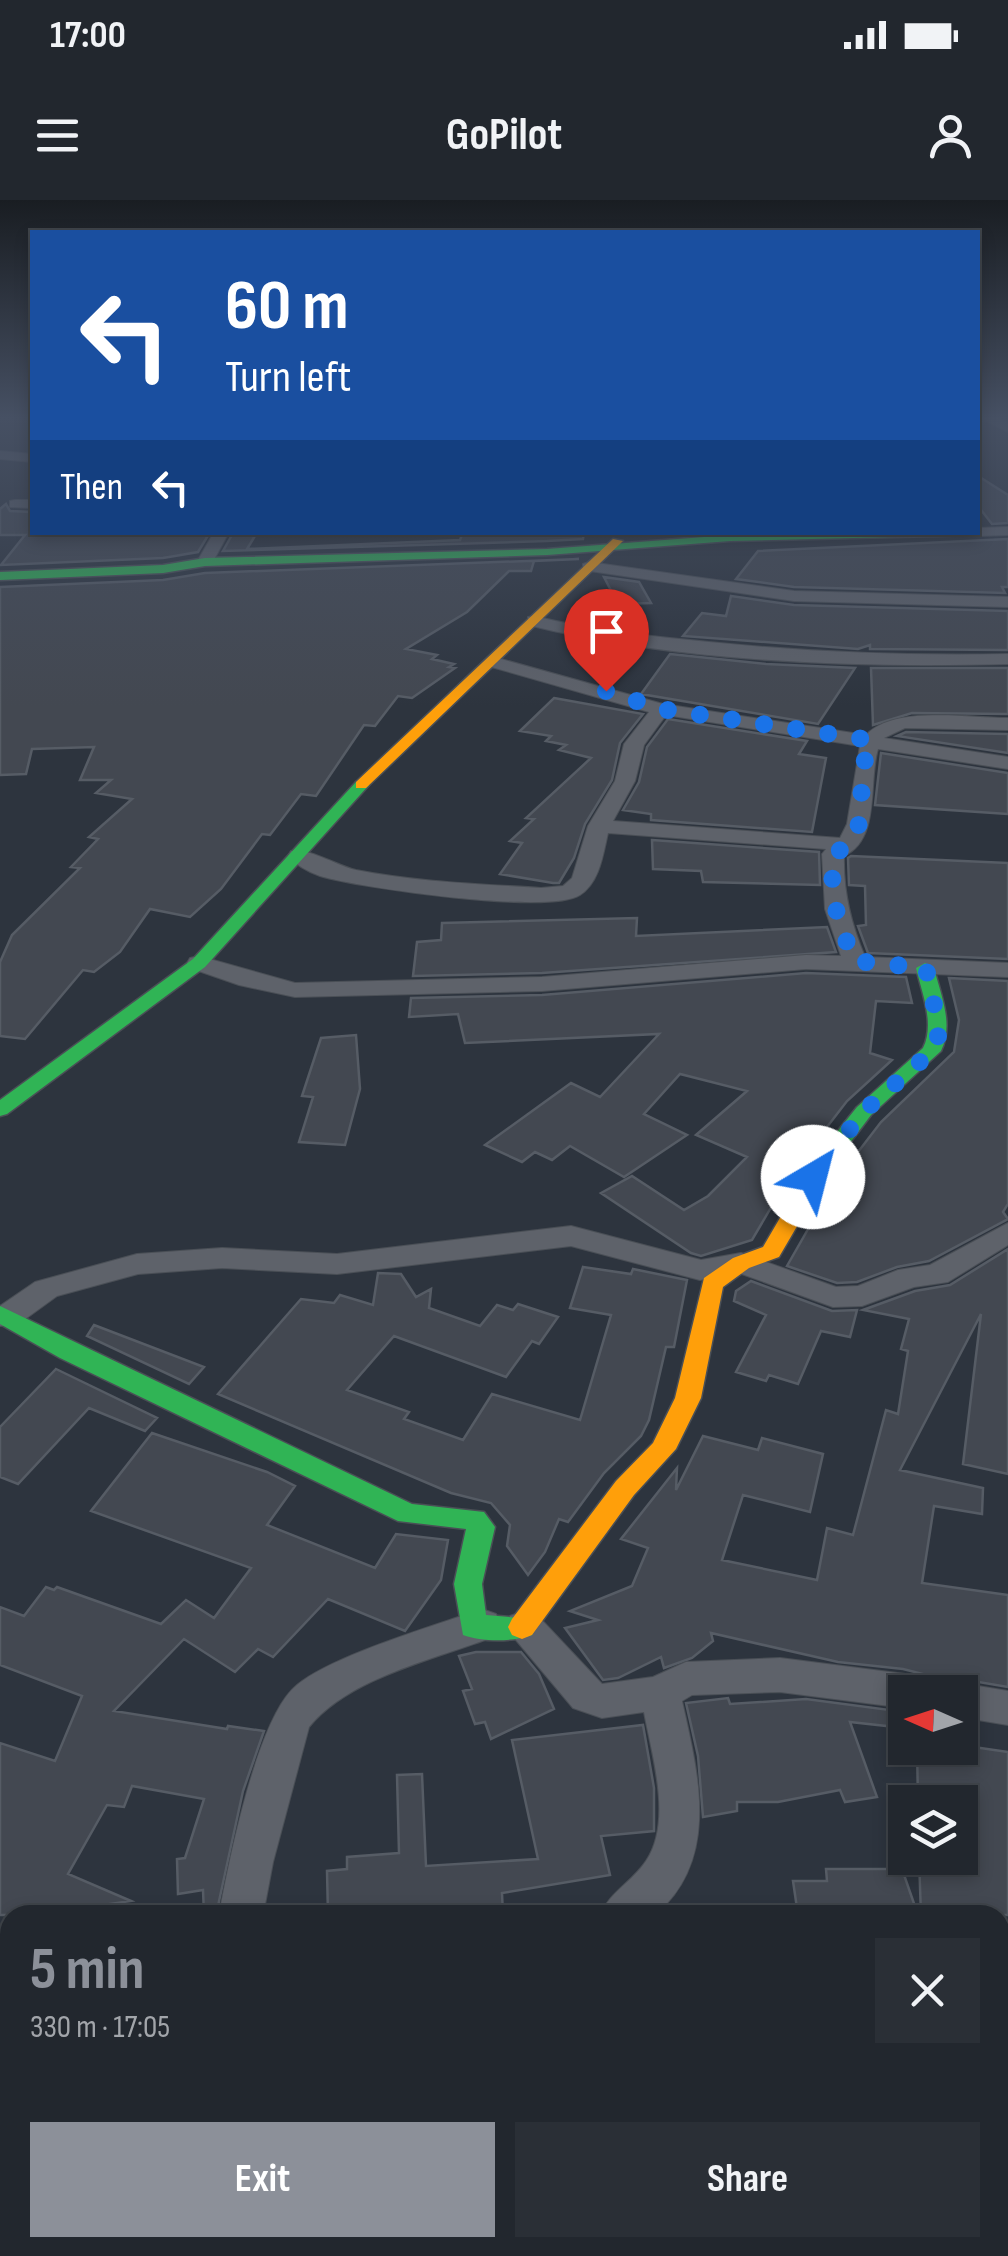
<!DOCTYPE html>
<meta charset="utf-8">
<style>
:root{--surface:#22272e;--page:#2a2f36;--text:#f1f3f6;--muted:#a2a5aa;--line:#3f444a;--accent:#8c9099}
body{margin:0;font-family:"Sofia Sans Condensed",sans-serif;background:var(--page);color:var(--text);height:100vh;display:flex;flex-direction:column;font-size:38px;white-space:nowrap}
*{box-sizing:border-box;margin:0}
p{font-size:32px;color:var(--muted)}
.icon{flex:none;width:55px;height:55px;fill:none;stroke:currentColor;stroke-width:2;stroke-linecap:round;stroke-linejoin:round}
.map{position:relative;flex:1;overflow:hidden}
.details{position:absolute;left:0px;top:1705px;width:1010px;height:352px;display:flex;flex-direction:column;background:var(--surface);border-radius:30px 30px 0 0;box-shadow:0 5px 15px #0003,0 0 0 2px var(--line)}
.details>*{flex:none}
.hud{position:absolute;left:30px;top:30px;width:950px;height:305px;border-radius:0px;box-shadow:0 5px 15px #0003,0 0 0 2px var(--line);background:#1a4fa0;color:#fff;overflow:hidden}
.needle{width:65px;rotate:273deg}
.buttons{position:absolute;left:888px;top:1475px;display:grid;gap:20px}
.buttons a{display:grid;place-items:center;width:90px;height:90px;border-radius:0px;background:var(--surface);box-shadow:0 5px 15px #0003,0 0 0 2px var(--line);font-size:50px}
.pin{position:absolute;display:grid;place-items:center;width:85px;height:85px;color:#fff;margin:-102px -42px;border-radius:50% 50% 50% 0;rotate:-45deg;box-shadow:0 0 10px #0007}
.pin .icon{rotate:45deg}
.me{position:absolute;width:110px;margin:-55px;rotate:37deg;stroke-linejoin:round;filter:drop-shadow(0 0 8px #0008)}
.turn{display:flex;align-items:center;gap:35px;height:210px;padding:0 30px;font-size:45px}
.turn .icon{width:130px;height:130px;stroke-width:2.5}
.turn b{display:block;font-size:70px;line-height:85px}
.then{display:flex;align-items:center;height:95px;padding:0 30px;background:#0003;gap:20px;font-size:38px}
.round{display:grid;place-items:center;flex:none;width:105px;height:105px;border-radius:0px;background:var(--page)}
.headline{display:flex;align-items:center;justify-content:space-between;height:170px;padding:0 30px}
h1{font-size:60px;font-weight:700;line-height:75px;color:var(--accent)}
.action{display:flex;gap:20px;margin-top:auto;padding:20px 30px}
.action a{flex:1;height:115px;border-radius:0px;background:var(--accent);color:#fff;font-size:40px;font-weight:700;line-height:115px;text-align:center}
.action a+a{background:var(--page);color:var(--text)}
.status{display:flex;justify-content:space-between;align-items:center;height:70px;padding:0 50px;background:var(--surface);direction:ltr}
.status svg{height:28px;fill:currentColor}
header{display:flex;justify-content:space-between;align-items:center;height:130px;padding:0 30px;background:var(--surface);font-size:45px;font-weight:700}
.map>svg:first-child{display:block}
.building{fill:#434851;stroke:#565c65;stroke-width:2.5}
.lines{fill:none;stroke-linecap:round;stroke-linejoin:round}
.street-casing{stroke:#4a4f56;stroke-width:2}
.fast-casing{stroke:#4a4f56;stroke-width:3}
.slow-casing{stroke:#4a4f56;stroke-width:3}
.street{fill:#5e626a;fill-rule:evenodd}
.fast{fill:#30b455;fill-rule:evenodd}
.slow{fill:#ff9f0a;fill-rule:evenodd}
.route{stroke:#1a73e8;stroke-width:18;stroke-dasharray:0 32.4}
</style>
<div class="status"><b>17:00</b><svg viewBox="0 0 49 12"><path d="M0 12V9h3v3zM5 12V6h3v6zM10 12V3h3v9zM15 12V0h3v12zM26 1h20v11H26zM47 4h2v5h-2z"/></svg></div>
<header><svg class="icon" aria-label="menu" viewBox="0 0 24 24"><path d="M4 6h16M4 12h16M4 18h16"/></svg>GoPilot<svg class="icon" aria-label="person" viewBox="0 0 24 24"><circle cx="12" cy="8" r="4"/><path d="M4 21q1-7 8-7t8 7"/></svg></header>
<div class="map">
<svg width="1008" height="2056" viewBox="0 0 1008 2056">
<rect width="100%" height="100%" fill="#2d343e"/>
<!-- building -->
<path class="building" d="M978,276L1008,295V323L992,324L978,306Z
M6,304L10,311L32,312V332L209,334L198,352L163,358L1,365L25,335H0V309Z
M463,332H584L583,339L547,341L223,351L232,335L255,336L247,349L460,340Z
M1008,339V387H1002L1005,393L794,387L736,379L758,351Z
M579,359L534,361L531,371H509L467,412L406,449L437,455L432,459L454,464L449,467L455,468L412,498L398,496L375,526L364,525L316,596L301,594L270,635L262,634L221,689L190,717L150,709L120,752L94,772L83,770L25,839L0,836V762L12,735L80,668L71,667L98,639L89,637L132,599L96,593L111,580H80L94,547L32,549L26,574L0,575V387L163,380L205,373Z
M604,377L639,382L651,403L618,404Z
M731,396L794,405L1008,411V450L870,449V445L858,449L683,436L702,413L726,416Z
M670,454L766,464L855,468L818,524L641,494Z
M871,468H1008V514L912,513L873,525Z
M554,498L643,514L620,543L612,580L585,624L574,658L559,683H553L500,674L522,643L510,641L534,619L526,618L591,558L559,550L566,545L546,541L551,536L520,531Z
M668,519L807,541L799,554L826,558L812,632L651,620V614L623,610L639,582L647,547Z
M906,532L1008,534V553L897,536Z
M881,553L1008,573V614L875,605Z
M652,640L819,652L820,685L703,682L701,671L653,669Z
M851,656L1008,663V759L868,753L858,726L866,725L865,686L849,685L848,658Z
M637,718L636,736L827,727L836,752L542,773L413,776L417,742L441,740L442,723Z
M806,773L906,777L912,803L876,801L870,853L892,860L847,901L790,975L752,1040L701,1056L691,1053L601,993L632,976L684,1010L708,996L747,957L696,935L747,891L680,874L644,914L687,935L624,977L570,946L552,960L535,952L522,962L485,945L571,883L600,897L659,834L465,843L458,814L409,817L411,798L542,795Z
M949,778L1008,781V1004L1003,1012L1008,1019L929,1061L897,1067L857,1082L837,1083L787,1066L835,982L881,922L954,852L959,820Z
M356,835L360,889L345,945L299,942L313,897L302,896L321,838Z
M1008,1049V1274L963,1264L981,1114L900,1270L983,1288L982,1314L934,1306L922,1383L1008,1395V1487L961,1479L954,1482L903,1469L838,1462L711,1433L713,1441L692,1458L664,1468L661,1457L618,1478L603,1480L565,1428L598,1420L570,1411L632,1386L648,1348L621,1339L677,1268L676,1290L703,1236L758,1250L762,1238L823,1254L810,1312L743,1295L722,1360L817,1380L827,1328L853,1335L886,1210L898,1214L908,1151L901,1149L909,1119L863,1110L915,1091L950,1085Z
M583,1067L631,1074L633,1069L687,1080L674,1147H666L649,1220L641,1236L604,1273L568,1322L559,1319L545,1352L528,1375L507,1346L510,1325L491,1303L451,1293L218,1194L301,1099L334,1103L340,1095L373,1105L378,1073L401,1074L416,1097L431,1089L429,1108L480,1126L497,1105L513,1110L518,1104L558,1117L539,1144L532,1141L506,1177L394,1136L347,1190L409,1212L404,1219L463,1240L492,1194L580,1220L611,1115L570,1108Z
M751,1081L832,1111L857,1110L850,1137L821,1131L798,1184L769,1175L766,1181L736,1172L766,1115L734,1101L736,1091Z
M94,1125L204,1167L189,1184L87,1136Z
M56,1169L157,1218L145,1231L89,1208L18,1284L0,1277V1227Z
M152,1233L267,1272L295,1286L267,1325L375,1368L396,1334L448,1340L441,1380L405,1431L328,1399L273,1457L258,1449L235,1472L184,1439L114,1511L227,1529L228,1526L264,1531L243,1591L216,1715H204L203,1690L178,1694L177,1659L185,1658L204,1599L132,1586L124,1607L107,1605L68,1674L131,1701L33,1715H0V1543L55,1561L82,1496L0,1465V1407L24,1416L46,1387L54,1390L57,1387L161,1424L186,1400L214,1418L251,1368L91,1311Z
M476,1452H521L539,1474L554,1509L491,1539L485,1522L475,1524L463,1491L472,1489L459,1456Z
M728,1498L730,1504L806,1499L905,1512V1528L850,1522L877,1597L845,1602L840,1590L778,1602H737V1611L703,1617L698,1556L686,1503Z
M643,1525L654,1588V1631L601,1636L610,1675L502,1693L503,1715H328L327,1671L347,1669V1657L399,1653L397,1575L422,1574L426,1666L538,1659L512,1540Z
M960,1545L1008,1552V1715H921L919,1658H960V1602H918L917,1548Z
M826,1669H902L918,1715H798L793,1681H827Z"/>
<g class="lines">
<defs>
<path id="street" d="M981,218H997L1008,223V232Z
M0,251L32,254V262L0,259Z
M15,300H32V308L10,307V301Z
M1008,327V335L978,336L971,332H978V328Z
M214,332H229L211,365H199L197,362Z
M589,362L794,391L1008,397V407L794,401L583,370V364Z
M534,416C592,430 649,436 709,442C808,452 908,456 1008,454V464C856,468 675,462 528,425V417Z
M494,457L663,504L866,535C894,505 968,518 1008,518V530L905,528L884,538L1008,557V569L878,549C868,582 881,639 844,656C843,692 851,724 865,757L1008,763V777L806,769L542,791L295,797L239,785L190,768L187,763L190,758L199,756L295,783L542,777L806,755L841,756L825,709L822,654L826,649L608,633C603,654 600,682 580,695C550,715 360,688 320,676C309,672 296,665 288,656L291,651C307,647 338,666 356,670C417,682 479,684 541,688L563,686L572,678L588,626L615,581L624,544L649,512L488,466V458ZM666,515L860,546L847,624L840,638L613,621L635,581L644,545Z
M1008,1023V1045L948,1082L914,1087L862,1106L833,1107L739,1073L700,1080L571,1046L337,1074L222,1068L138,1074L57,1096L17,1125L0,1126V1106L35,1082L137,1054L222,1048L337,1054L571,1026L701,1060L741,1053L836,1087L858,1086L898,1070L930,1065Z
M482,1409L496,1414L501,1425L496,1436C436,1459 350,1477 309,1527L273,1662L263,1715H219C229,1662 257,1517 297,1485C334,1455 434,1426 482,1409Z
M524,1411L538,1416L602,1484L653,1477L686,1462L780,1458L913,1475L927,1480L933,1492H905V1508L780,1492L692,1495L682,1501C698,1573 721,1659 655,1715H600C610,1692 632,1682 646,1661C673,1621 652,1556 644,1512L602,1518L573,1508L505,1427L510,1416Z
M960,1483L1008,1491V1525L960,1517V1492H944Z
M0,1872L10,1876V1926L0,1922Z"/>
<path id="fast" d="M978,329L982,332L976,335L730,341L547,355L205,366L163,373L0,380V372L163,365L205,358L547,349L730,335L978,332Z
M356,582L369,585L205,767L7,914L0,916V900L193,759Z
M925,763L934,768C941,796 954,824 941,851L871,915L831,968H815L812,963L857,907L923,848C935,824 922,793 916,768Z
M0,1106L412,1304L484,1312L495,1327L482,1384L486,1415L532,1419L536,1427L532,1435C513,1442 482,1442 463,1435L454,1384L466,1329L398,1321L60,1158L0,1124Z"/>
<path id="slow" d="M613,339L623,341L366,588H356V582Z
M823,957L834,963L779,1057L749,1068L723,1087L701,1198L676,1249L634,1295L532,1435L522,1439L512,1435L508,1427L512,1419L616,1281L653,1243L675,1198L704,1078L733,1058L763,1047L812,963Z"/>
</defs>
<!-- street casing -->
<use href="#street" class="street-casing"/>
<!-- fast casing -->
<use href="#fast" class="fast-casing"/>
<!-- slow casing -->
<use href="#slow" class="slow-casing"/>
<!-- street -->
<use href="#street" class="street"/>
<!-- fast -->
<use href="#fast" class="fast"/>
<!-- slow -->
<use href="#slow" class="slow"/>
</g>
<!-- sky -->
<linearGradient id="sky" x2="0" y2="1"><stop stop-color="#191d22"/><stop offset="0.43" stop-color="#465063"/><stop offset="1" stop-color="#465063" stop-opacity="0"/></linearGradient>
<rect width="1008" height="506" fill="url(#sky)"/>
<g class="lines">
<!-- route -->
<path class="route" d="M606,491L661,509L871,540C868,550 864,560 863,571C858,603 870,637 833,654C830,699 837,721 855,761L926,768L938,823V837L931,852L864,911L813,977"/>
</g>
</svg>
<div class="buttons">
<a><svg class="needle" viewBox="-14 -14 28 28"><path d="M0-13l5 13h-10z" fill="#e53935"/><path d="M0 13l5-13h-10z" fill="#a2a5aa"/></svg></a>
<a><svg class="icon" aria-label="layers" viewBox="0 0 24 24"><path d="M12 4l9 5-9 5-9-5zM3 14l9 5 9-5"/></svg></a>
</div>
<div class="pin" style="left:606px;top:491px;background:#d93025"><svg class="icon" aria-label="arrive" viewBox="0 0 24 24"><path d="M6 21V4h12l-3 4 3 4H6"/></svg></div>
<svg class="me" style="left:813px;top:977px" viewBox="-20 -20 40 40"><circle r="19" fill="#fff"/><path d="M0-13L10 11 0 6-10 11z" fill="#1a73e8"/></svg>
<div class="hud">
<div class="turn"><svg class="icon" aria-label="left" viewBox="0 0 24 24"><path d="M17 20v-9H6M10 6l-5 5 5 5"/></svg><div><b>60 m</b>Turn left</div></div>
<div class="then">Then<svg class="icon" aria-label="left" viewBox="0 0 24 24"><path d="M17 20v-9H6M10 6l-5 5 5 5"/></svg></div>
</div>
<section class="details">
<div class="headline"><div><h1>5 min</h1><p>330 m · 17:05</p></div><a class="round"><svg class="icon" aria-label="close" viewBox="0 0 24 24"><path d="M6 6l12 12M18 6L6 18"/></svg></a></div>
<div class="action"><a>Exit</a><a>Share</a></div>
</section>
</div>
